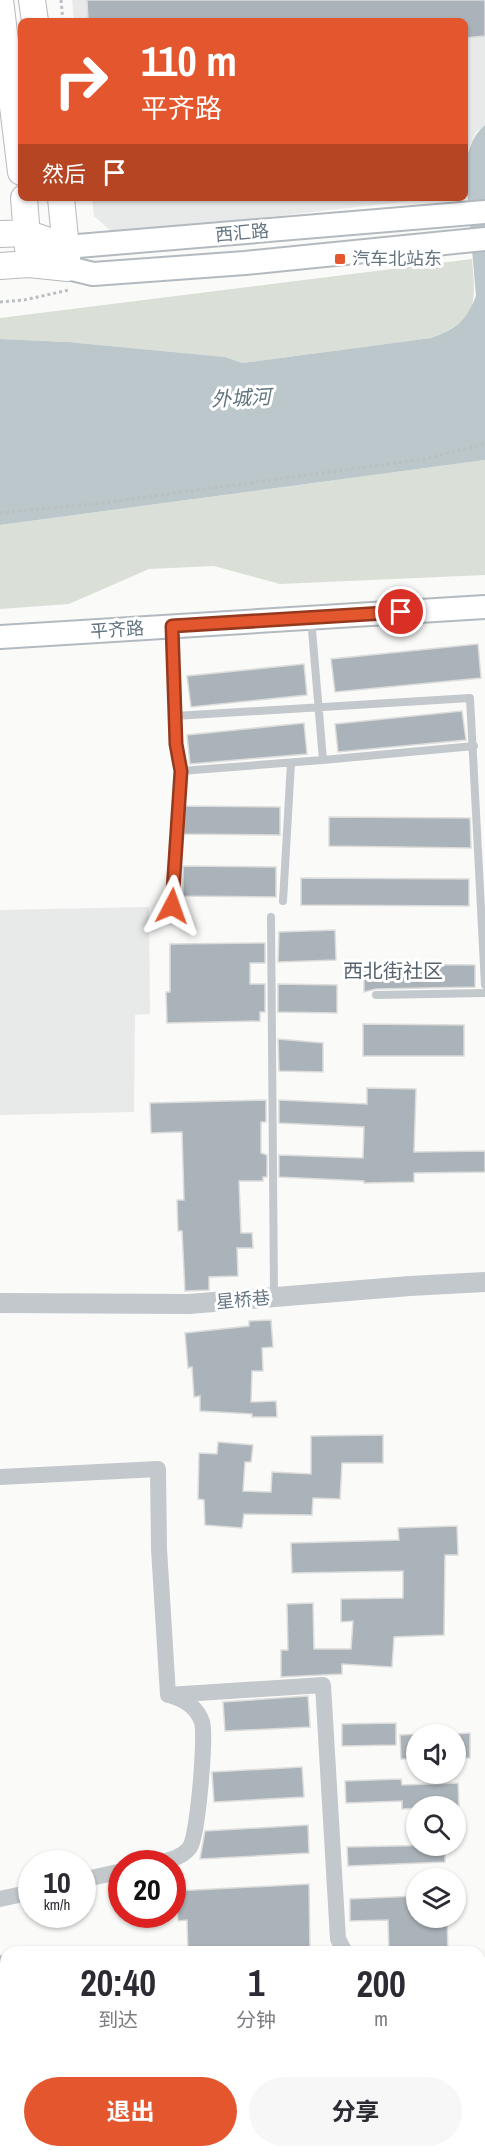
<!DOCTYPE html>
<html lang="zh">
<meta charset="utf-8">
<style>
:root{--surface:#fff;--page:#f7f7f7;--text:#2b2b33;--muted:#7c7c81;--accent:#e4572e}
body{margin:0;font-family:"Archivo Narrow","Noto Sans SC",sans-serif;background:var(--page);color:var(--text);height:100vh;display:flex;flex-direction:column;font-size:22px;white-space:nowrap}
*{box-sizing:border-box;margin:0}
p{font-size:20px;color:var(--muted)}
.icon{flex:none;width:33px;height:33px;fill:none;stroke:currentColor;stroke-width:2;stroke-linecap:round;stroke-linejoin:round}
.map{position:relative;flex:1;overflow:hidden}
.details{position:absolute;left:0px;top:1946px;width:486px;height:212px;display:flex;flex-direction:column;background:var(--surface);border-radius:18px 18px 0 0;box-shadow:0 2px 4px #0004}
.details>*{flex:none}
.top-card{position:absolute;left:18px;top:18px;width:450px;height:183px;border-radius:9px;box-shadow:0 2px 4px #0004;background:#e4572e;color:#fff;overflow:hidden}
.buttons{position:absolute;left:406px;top:1724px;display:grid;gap:12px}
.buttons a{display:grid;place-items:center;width:60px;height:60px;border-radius:50%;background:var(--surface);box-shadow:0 2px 4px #0004;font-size:30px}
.speed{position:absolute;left:18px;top:1850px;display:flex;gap:12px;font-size:30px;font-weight:700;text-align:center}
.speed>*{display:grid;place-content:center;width:78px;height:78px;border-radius:50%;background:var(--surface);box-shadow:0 2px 4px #0004;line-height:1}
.speed small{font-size:15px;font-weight:400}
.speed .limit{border:9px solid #d22;background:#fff;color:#111}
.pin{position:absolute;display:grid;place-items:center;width:51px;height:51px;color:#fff;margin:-26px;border:3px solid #fff;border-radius:50%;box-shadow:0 2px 6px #0007}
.me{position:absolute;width:66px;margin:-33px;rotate:4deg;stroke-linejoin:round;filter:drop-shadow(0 0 4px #0008)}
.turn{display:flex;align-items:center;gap:21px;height:126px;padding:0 24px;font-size:27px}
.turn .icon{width:78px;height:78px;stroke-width:2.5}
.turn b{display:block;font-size:42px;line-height:51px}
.then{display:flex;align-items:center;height:57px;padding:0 24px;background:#0003;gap:12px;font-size:22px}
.eta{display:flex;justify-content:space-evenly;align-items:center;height:102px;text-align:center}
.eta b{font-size:36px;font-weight:700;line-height:42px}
.action{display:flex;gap:12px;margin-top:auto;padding:12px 24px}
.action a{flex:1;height:69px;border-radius:36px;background:var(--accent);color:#fff;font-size:24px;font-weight:700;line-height:69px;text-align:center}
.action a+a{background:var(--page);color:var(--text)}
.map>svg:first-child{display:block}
.built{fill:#e8e9e9}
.green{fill:#dadfd7}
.water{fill:#bbc7cb}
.building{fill:#aab3b9;stroke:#dcdcda;stroke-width:1.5}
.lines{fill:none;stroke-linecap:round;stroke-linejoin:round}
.secondary-casing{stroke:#b3babf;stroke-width:26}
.primary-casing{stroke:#b5babe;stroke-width:28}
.path{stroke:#bbbfc2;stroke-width:3;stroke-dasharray:3 3;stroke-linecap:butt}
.service{stroke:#c3c8cc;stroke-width:8}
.minor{stroke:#c3c8cc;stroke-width:16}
.tertiary{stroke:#c3c8cc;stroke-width:20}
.secondary{stroke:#fff;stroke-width:22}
.primary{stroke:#fff;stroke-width:26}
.route-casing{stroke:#94391e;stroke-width:15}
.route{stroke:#e4572e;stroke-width:10}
.poi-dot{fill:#e4572e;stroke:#fff;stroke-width:2}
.labels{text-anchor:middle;stroke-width:6;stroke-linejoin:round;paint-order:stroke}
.street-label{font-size:18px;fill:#657683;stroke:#fff}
.poi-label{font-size:18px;fill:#657683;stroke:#fff;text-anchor:start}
.water-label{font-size:20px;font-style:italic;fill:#60757c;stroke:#fff}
.neighbourhood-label{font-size:20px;fill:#57646e;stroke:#fff}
</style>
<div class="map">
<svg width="485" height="2156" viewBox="0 0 485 2156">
<rect width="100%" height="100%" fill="#fafaf8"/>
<!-- built -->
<path class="built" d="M72,0H485V125L476,132L468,150L465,167V21H74Z
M92,198H438L114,234L94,216Z
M149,907L150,1014L135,1015L134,1112L0,1115V910Z
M54,2151H245V2156H55Z"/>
<!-- green -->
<path class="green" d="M472,259C476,305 478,320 431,338L242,363L224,357L68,342L0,339V318Z
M485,460V575L280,584L214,566L149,569L69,604L0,609V525Z"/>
<!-- water -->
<path class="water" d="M485,125V460L0,525V339L68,342L225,357L242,363L431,338C457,328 465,323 476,296L465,167C468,150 472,136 485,125Z"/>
<!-- building -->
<path class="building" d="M87,0H485V36L465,38V21H88Z
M478,644L481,678L335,692L331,659Z
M304,664L307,695L191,707L187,676Z
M462,711L466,740L338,752L335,724Z
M304,723L307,754L190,764L187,735Z
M185,806L280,807V835L184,834Z
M329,817L470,818L471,848L329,846Z
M183,866L276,867V897L183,896Z
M301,878L469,879V906L301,905Z
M335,930L336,960L278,962L279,932Z
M265,943V963H250V984H265V1012H260V1021L167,1023L166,992H170V944Z
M364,964L475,965V987L376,989L364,992Z
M278,984L337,985V1013L278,1012Z
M363,1024L464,1025V1056H363Z
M278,1039L323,1043V1072L279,1071Z
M367,1088L416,1089L414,1152L485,1151V1172L414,1173V1182L364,1183V1181L279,1177V1155L363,1158L364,1127L279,1123V1100L367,1104Z
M266,1100V1122H261V1153L267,1155V1177H263V1181H239L241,1233H252L253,1248H237L238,1276L209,1277V1290L185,1291L182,1231H178L177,1200H184L182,1132L151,1133L150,1103Z
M271,1320L273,1347L262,1348L263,1371H252L251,1402L276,1401L277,1417H252V1414L200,1411V1396L194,1397L192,1367L188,1368L185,1333L249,1326V1321Z
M383,1435V1463H342L340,1499L313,1498L312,1515L244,1514L242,1528L205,1525L204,1500L198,1499L199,1453L217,1454L218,1442L253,1445L251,1462H245L243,1491L271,1492L272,1472L311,1474V1436Z
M457,1526L458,1555H445L444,1635L394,1637L392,1667L342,1664V1674L281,1677V1650H288L287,1604L313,1603L314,1649H351L353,1621L341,1622V1599L403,1598V1571L292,1573L291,1543L399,1540L398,1528Z
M308,1696L310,1727L225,1731L223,1702Z
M396,1723V1745L342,1746V1724Z
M470,1733V1758H456V1734Z
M417,1734V1759H401L400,1735Z
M302,1767L304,1797L214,1802L212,1772Z
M401,1779L402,1785L458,1783L459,1806L402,1809V1801L346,1803L345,1781Z
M308,1825L309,1853L200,1859L205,1831Z
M445,1845V1862L348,1866L347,1847Z
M309,1884L310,1952H188L187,1920L178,1921L176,1891Z
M417,1896V1917H447L448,1952H389L388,1920L350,1921V1899Z"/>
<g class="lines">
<defs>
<path id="secondary" d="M66,247L485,212
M68,268L93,274L245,263L485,239
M0,637L485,607"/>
<path id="primary" d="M0,0L21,172
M32,0L35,21
M24,198L28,249
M0,234L26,233L66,247
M0,266L29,264L68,268L61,198"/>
</defs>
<!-- secondary casing -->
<use href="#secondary" class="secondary-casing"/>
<!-- primary casing -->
<use href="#primary" class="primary-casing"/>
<!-- path -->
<path class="path" d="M61,0L63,21
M0,302L24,300L69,290
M0,513L102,503L425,459L485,444"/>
<!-- service -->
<path class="service" d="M311,618L323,760L474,746
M172,627L176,743L181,771L172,906
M175,716L470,698L485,985
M181,771L323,760
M283,901L291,763
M271,917L274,1297
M376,995L485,993
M480,1972L485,1971
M480,2032H485"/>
<!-- minor -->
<path class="minor" d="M0,1477L158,1469L159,1549L168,1695
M168,1695L323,1685L338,1939L345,1952
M157,1863C169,1860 182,1858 190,1847C198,1835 206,1736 202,1722C197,1708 186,1700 172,1696
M82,1880L122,1871
M0,1899L32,1892
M0,1963L6,1967
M59,2151V2156
M391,2151L392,2156"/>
<!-- tertiary -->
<path class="tertiary" d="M0,1303L189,1304L410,1286L485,1282"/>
<!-- secondary -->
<use href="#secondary" class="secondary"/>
<!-- primary -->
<use href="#primary" class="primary"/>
</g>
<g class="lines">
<defs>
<path id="route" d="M172,906L181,771L176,744L172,626L401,612"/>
</defs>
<!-- route casing -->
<use href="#route" class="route-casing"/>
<!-- route -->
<use href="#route" class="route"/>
</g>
<!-- markers -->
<rect class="poi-dot" x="334" y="253" width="12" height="12" rx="3"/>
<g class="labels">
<!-- street labels -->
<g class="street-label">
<text transform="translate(242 233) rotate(-5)" y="6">西汇路</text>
<text transform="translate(117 630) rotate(-4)" y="6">平齐路</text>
<text transform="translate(243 1300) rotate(-5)" y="6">星桥巷</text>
</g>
<!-- poi labels -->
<g class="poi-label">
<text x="352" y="265">汽车北站东</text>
</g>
<!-- water labels -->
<g class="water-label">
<text transform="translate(241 398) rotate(-3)" y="7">外城河</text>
</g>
<!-- neighbourhood labels -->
<g class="neighbourhood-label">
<text x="393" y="978">西北街社区</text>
</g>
</g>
</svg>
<div class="buttons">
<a><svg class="icon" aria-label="sound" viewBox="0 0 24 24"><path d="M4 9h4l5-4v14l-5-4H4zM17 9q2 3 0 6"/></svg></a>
<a><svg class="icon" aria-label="search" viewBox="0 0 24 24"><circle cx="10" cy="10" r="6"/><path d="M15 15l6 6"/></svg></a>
<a><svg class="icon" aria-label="layers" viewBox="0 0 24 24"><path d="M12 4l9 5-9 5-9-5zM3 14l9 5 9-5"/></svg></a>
</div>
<div class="speed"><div>10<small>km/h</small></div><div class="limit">20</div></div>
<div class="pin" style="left:401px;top:612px;background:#d93025"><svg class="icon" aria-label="arrive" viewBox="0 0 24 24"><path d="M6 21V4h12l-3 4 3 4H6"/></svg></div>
<svg class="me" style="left:172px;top:906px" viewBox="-20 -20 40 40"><path d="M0-17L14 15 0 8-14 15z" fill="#e4572e" stroke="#fff" stroke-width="4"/></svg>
<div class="top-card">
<div class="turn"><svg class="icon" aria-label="right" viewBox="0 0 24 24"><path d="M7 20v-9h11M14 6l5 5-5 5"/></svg><div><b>110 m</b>平齐路</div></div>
<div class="then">然后<svg class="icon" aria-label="arrive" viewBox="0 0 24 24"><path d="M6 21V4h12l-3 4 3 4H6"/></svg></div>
</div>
<section class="details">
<div class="eta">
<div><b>20:40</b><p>到达</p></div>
<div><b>1</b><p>分钟</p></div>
<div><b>200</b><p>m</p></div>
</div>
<div class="action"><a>退出</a><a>分享</a></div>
</section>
</div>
